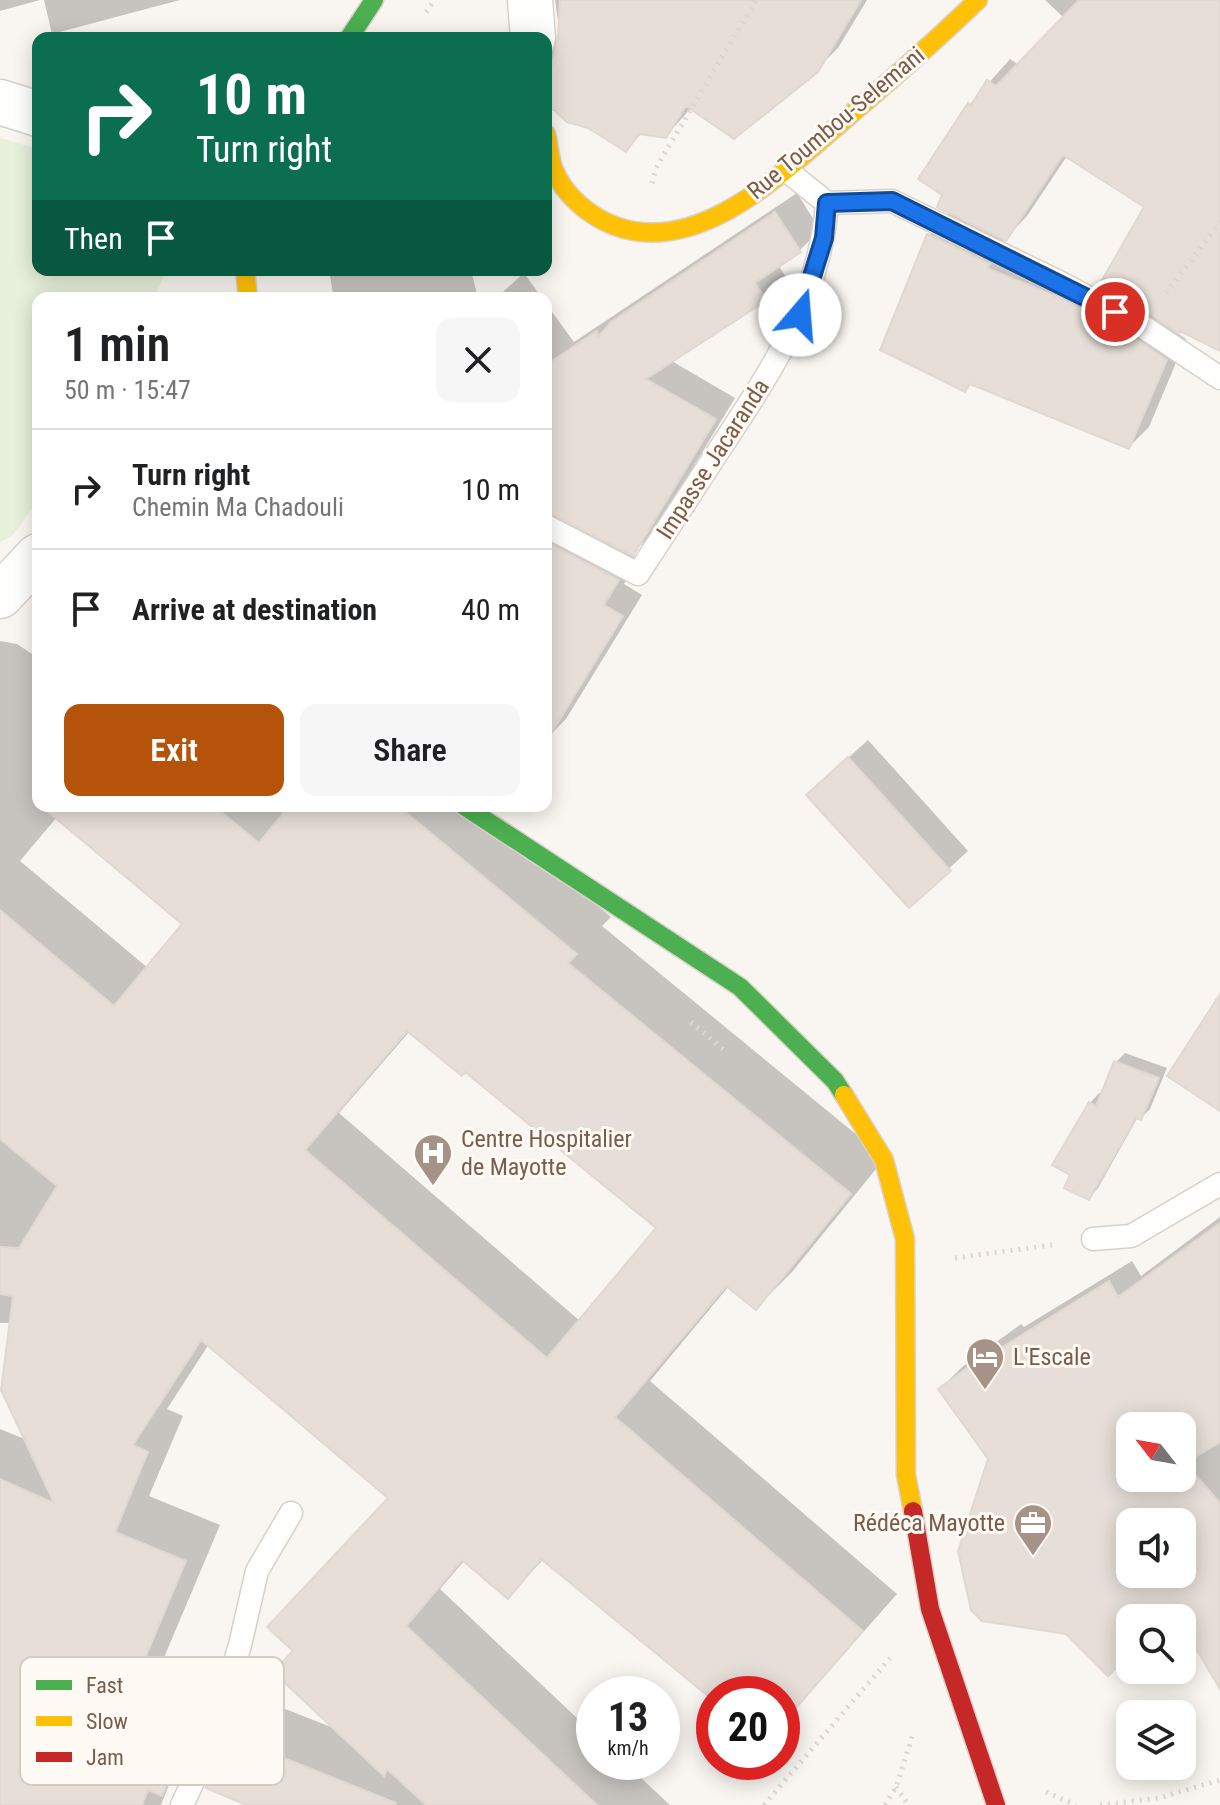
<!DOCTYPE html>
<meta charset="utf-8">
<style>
:root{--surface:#fff;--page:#f6f6f6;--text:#202124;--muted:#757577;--line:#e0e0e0;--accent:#b45309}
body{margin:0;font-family:"Roboto Condensed",sans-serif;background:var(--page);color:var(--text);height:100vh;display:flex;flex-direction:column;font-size:30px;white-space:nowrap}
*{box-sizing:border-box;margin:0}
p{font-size:26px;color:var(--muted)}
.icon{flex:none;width:44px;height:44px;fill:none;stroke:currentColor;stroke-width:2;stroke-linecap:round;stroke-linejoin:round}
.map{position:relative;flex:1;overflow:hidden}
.panel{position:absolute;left:32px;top:292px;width:520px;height:520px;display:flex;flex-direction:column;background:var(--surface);border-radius:16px;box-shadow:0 4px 20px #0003}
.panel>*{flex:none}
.hud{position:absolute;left:32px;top:32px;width:520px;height:244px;border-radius:16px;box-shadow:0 4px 20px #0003;background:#0b6e4f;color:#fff;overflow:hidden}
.needle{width:52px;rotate:301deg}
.tools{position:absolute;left:1116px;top:1412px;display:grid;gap:16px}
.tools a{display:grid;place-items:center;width:80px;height:80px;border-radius:16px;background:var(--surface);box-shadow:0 4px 20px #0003;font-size:40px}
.speed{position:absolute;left:576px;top:1676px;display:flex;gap:16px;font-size:40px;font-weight:700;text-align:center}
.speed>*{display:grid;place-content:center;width:104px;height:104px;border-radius:50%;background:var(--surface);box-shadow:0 4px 20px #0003;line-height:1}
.speed small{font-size:20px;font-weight:400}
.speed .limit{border:12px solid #d22;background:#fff;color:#111}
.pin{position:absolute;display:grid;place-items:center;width:68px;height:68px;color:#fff;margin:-34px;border:4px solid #fff;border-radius:50%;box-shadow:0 2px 8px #0007}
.me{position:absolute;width:88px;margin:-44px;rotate:18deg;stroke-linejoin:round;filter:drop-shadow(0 0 6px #0008)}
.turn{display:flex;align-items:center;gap:28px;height:168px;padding:0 32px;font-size:36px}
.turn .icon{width:104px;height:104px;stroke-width:2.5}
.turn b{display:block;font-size:56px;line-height:68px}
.then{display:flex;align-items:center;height:76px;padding:0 32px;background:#0003;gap:16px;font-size:30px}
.round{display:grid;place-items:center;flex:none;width:84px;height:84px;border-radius:16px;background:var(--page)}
.headline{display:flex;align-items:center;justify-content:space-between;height:136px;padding:0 32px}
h1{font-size:48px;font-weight:600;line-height:60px}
.cta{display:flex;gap:16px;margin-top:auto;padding:16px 32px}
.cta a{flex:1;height:92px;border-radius:16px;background:var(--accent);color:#fff;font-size:32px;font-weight:600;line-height:92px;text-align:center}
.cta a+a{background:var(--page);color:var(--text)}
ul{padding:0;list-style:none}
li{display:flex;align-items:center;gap:24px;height:120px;padding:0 32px;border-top:2px solid var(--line)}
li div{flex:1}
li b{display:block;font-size:30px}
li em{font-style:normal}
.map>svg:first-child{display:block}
.green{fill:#e7f0db}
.shadow{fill:#0003;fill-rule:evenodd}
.building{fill:#e6ded7;stroke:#e2d8d2;stroke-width:2;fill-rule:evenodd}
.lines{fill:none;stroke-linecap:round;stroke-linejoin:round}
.lane-casing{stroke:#d7d1cb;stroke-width:25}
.street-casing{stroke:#d7d1cb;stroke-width:47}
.fast-casing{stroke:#d9d2cb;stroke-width:21}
.slow-casing{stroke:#d9d2cb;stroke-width:21}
.jam-casing{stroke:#d9d2cb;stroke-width:21}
.path{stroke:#dcd5d0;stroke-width:5;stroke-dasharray:2 6;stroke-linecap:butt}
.lane{stroke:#fefefd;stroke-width:22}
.street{stroke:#fefefd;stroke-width:44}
.fast{stroke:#4caf50;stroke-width:18}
.slow{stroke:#ffc107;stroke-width:18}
.jam{stroke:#c62828;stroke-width:18}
.route-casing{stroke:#114b97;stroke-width:20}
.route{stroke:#1a73e8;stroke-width:14}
.labels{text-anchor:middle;stroke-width:6;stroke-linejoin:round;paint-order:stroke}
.street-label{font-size:24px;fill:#7a5c4d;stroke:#fffaf3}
.poi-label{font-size:24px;fill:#7a5c4d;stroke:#fffaf3;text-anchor:start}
.key{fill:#fffaf3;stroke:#d7cbc1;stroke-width:2}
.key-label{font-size:22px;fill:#7a5c4d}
</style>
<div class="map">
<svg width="1220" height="1805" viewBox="0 0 1220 1805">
<rect width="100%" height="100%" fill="#f9f5f0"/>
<!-- green -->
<path class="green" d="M0,138L38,149V270H167L154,298H38V501L12,536L0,542Z"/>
<!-- shadow -->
<path class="shadow" d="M0,0H40L0,11Z
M44,0H180L52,34Z
M555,0H867L838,48L816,70L692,107L666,136L642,133L626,149L555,108H546V41L559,43L560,36Z
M1045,0H1220V349L1181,329L1177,333L1186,339L1149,427L1129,447L972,383L965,390L883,349L929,235L951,212L970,104L1010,59L1019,65L1064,18ZM1067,156L1146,206L1099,289L1006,248L1008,244L1003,241L1027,216Z
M797,193L820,230L799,251L778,265L786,277L765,298L670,360L735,398L654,532L631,555L639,559L624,584L642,595L566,719L546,739V304L574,342Z
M329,270H471L478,298H321L333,294Z
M524,273L542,298H496Z
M0,641L17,644L38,658V806H477L611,917L602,926L885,1158L792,1272L756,1308L729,1286L650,1381L897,1594L782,1724V1694H714V1698L544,1559L508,1596L465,1560L440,1589L594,1734V1762H624L670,1805H251L229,1736L265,1701L336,1729L296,1651L391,1497L209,1344L167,1409L183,1416L149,1496L220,1525L163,1660L236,1689L197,1758L169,1785L161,1805H0V1429L27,1440L12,1323H0ZM57,817L185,924L148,968L20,861ZM410,1031L465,1070L659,1228L580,1321L339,1113Z
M868,740L968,851L909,905L828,776Z
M1125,1053L1167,1068L1150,1109L1141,1118L1138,1117L1098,1188L1089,1198L1090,1103L1099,1093L1103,1095L1116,1062Z
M1220,1217V1685L1174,1607L1163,1618H1130V1651L940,1389L962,1367L1021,1324L1024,1327L1132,1261L1141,1276ZM1130,1426H1182V1478H1130ZM1130,1522H1182V1574H1130Z"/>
<!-- building -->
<path class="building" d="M560,0H861L818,72L734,139L686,106L666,138L639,134L626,152L588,128L567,122L554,110H546V95L558,37Z
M1079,0H1220V351L1180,331L1179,334L1149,314L1098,287L1144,207L1063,155L1006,241L937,207L942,195L918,179L968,103L971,105L987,80L996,86Z
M775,212L801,252L755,283L767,300L646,379L716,419L633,556L546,512V365L597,331L598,337L611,322Z
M927,234L990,264L987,268L1060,298L1135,338L1167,360L1129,449L970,384L965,392L880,350Z
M546,542L619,580L604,605L623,616L546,742Z
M848,757L951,871L909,908L806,795Z
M41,806H214L259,843L289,806H398L577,954L568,963L851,1194L756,1310L726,1286L615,1417L863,1631L782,1724V1694H714V1701L541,1559L508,1599L462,1560L406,1626L597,1805H426L387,1769L384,1776L273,1672L293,1651L267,1627L388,1498L201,1340L133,1445L148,1452L115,1532L186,1561L129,1696L201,1725L196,1743L180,1777L171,1773L162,1796L148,1790L142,1805H0V1479L54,1503L1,1390L13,1296L0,1294V1247L19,1248L57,1186L0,1139V910L114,1006L182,924ZM407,1031L462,1076L465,1072L656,1228L547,1358L305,1150Z
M1220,994V1111L1167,1076Z
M1114,1061L1159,1078L1141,1120L1136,1118L1089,1200L1064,1188L1070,1175L1052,1165L1089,1102L1096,1106Z
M1220,1223V1442L1185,1463L1220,1503V1689L1182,1625V1618H1178L1173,1610L1166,1618H1130V1654L1108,1676L1066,1634L982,1621L971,1610L958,1551L988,1459L938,1389L999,1345L1001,1348L1109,1281L1118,1297ZM1130,1426H1182V1478H1130ZM1130,1522H1182V1574H1130Z
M227,1735L396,1803L395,1805H246L206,1788Z"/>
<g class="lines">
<defs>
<path id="lane" d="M827,203L892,201L1061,283L1142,326L1220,378
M546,526L638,574C667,529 696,485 725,441C775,365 820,296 827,203L786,170
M1093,1239L1131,1236L1220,1184
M182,1805L209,1748L240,1645L257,1571L291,1513"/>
<path id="street" d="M530,0L533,38
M0,102L38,114
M0,596L38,556"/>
<path id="fast" d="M349,38L374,0
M464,806L740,987L835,1081L844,1095"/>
<path id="slow" d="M546,134C549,146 549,159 554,170C565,196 589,216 615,226C699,257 783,172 842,122C888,83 934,42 978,0
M245,270L248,298
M844,1095L884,1160L905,1239L906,1475L913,1511"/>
<path id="jam" d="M913,1511L930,1609L996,1805"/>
</defs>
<!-- lane casing -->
<use href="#lane" class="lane-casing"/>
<!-- street casing -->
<use href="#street" class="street-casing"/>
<!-- fast casing -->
<use href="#fast" class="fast-casing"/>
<!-- slow casing -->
<use href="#slow" class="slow-casing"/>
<!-- jam casing -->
<use href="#jam" class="jam-casing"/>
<!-- path -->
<path class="path" d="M426,12L435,0
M652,183L656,168L756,0
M1166,293L1220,222
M691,1022L726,1052
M955,1258L1052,1245
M896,1787L908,1805
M1046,1792L1076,1805
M764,1805L890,1658
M885,1805L896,1787L914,1731
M1100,1805L1159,1798L1220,1780"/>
<!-- lane -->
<use href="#lane" class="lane"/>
<!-- street -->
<use href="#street" class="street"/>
<!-- fast -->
<use href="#fast" class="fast"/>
<!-- slow -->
<use href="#slow" class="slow"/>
<!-- jam -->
<use href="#jam" class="jam"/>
</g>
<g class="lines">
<defs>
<path id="route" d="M800,315L824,238L827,203L892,201L1115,312"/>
</defs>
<!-- route casing -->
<use href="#route" class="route-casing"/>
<!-- route -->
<use href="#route" class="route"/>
</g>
<!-- icons -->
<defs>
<symbol id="hospital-pin" viewBox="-11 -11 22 30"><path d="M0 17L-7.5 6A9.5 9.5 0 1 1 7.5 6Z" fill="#a69286" stroke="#fffaf3"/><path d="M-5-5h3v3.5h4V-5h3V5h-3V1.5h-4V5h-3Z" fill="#fff"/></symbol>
<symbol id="hotel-pin" viewBox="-11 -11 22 30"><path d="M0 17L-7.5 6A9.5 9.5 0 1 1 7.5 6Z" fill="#a69286" stroke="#fffaf3"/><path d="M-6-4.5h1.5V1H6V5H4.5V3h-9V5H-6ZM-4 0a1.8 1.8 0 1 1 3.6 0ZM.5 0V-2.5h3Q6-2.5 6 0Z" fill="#fff"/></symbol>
<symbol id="office-pin" viewBox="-11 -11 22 30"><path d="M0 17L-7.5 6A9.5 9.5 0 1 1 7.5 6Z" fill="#a69286" stroke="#fffaf3"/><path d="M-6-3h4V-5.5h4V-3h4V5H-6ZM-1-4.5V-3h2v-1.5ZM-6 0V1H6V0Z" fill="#fff"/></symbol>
</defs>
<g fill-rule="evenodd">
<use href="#hospital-pin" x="411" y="1131" width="44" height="60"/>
<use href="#hotel-pin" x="963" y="1335" width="44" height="60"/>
<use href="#office-pin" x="1011" y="1501" width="44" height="60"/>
</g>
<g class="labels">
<!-- street labels -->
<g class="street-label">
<text transform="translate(836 123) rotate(-40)" y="8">Rue Toumbou-Selemani</text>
<text transform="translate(713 459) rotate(-57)" y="8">Impasse Jacaranda</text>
</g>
<!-- poi labels -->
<g class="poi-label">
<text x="461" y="1147">Centre Hospitalier<tspan x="461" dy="28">de Mayotte</tspan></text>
<text x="1013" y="1365">L'Escale</text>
<text x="1005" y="1531" text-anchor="end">Rédéca Mayotte</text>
</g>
</g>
<!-- legend -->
<rect x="20" y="1657" width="264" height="128" rx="12" class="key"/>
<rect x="36" y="1680" width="36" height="10" fill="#4caf50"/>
<rect x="36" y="1716" width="36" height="10" fill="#ffc107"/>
<rect x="36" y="1752" width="36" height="10" fill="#c62828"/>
<g class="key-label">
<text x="86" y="1693">Fast</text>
<text x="86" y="1729">Slow</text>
<text x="86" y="1765">Jam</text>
</g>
</svg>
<div class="tools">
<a><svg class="needle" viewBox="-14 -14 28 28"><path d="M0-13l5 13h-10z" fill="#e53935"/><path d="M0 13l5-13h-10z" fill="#757577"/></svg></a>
<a><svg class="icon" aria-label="sound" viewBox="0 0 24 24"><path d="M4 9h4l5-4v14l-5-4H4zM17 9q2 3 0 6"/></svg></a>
<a><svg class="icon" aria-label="search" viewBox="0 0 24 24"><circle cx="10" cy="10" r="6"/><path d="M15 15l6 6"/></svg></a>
<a><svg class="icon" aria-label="layers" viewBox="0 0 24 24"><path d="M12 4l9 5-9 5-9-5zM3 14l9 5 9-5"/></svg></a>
</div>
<div class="speed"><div>13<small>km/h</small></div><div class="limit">20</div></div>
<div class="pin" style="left:1115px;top:312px;background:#d93025"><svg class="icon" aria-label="arrive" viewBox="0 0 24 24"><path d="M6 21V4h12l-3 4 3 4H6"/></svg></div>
<svg class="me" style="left:800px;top:315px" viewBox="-20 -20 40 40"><circle r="19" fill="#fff"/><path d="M0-13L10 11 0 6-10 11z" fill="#1a73e8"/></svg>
<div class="hud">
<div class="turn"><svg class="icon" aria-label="right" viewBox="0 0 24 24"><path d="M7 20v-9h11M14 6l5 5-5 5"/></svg><div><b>10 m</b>Turn right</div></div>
<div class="then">Then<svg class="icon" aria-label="arrive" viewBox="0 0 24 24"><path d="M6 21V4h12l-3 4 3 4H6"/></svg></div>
</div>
<section class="panel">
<div class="headline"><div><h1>1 min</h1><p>50 m · 15:47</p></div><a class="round"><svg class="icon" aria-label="close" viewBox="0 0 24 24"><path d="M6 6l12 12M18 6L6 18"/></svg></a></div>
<ul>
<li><svg class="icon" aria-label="right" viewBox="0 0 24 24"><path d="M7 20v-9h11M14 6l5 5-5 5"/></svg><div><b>Turn right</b><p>Chemin Ma Chadouli</p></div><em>10 m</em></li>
<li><svg class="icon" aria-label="arrive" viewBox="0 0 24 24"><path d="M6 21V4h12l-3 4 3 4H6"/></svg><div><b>Arrive at destination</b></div><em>40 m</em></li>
</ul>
<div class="cta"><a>Exit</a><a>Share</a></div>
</section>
</div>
